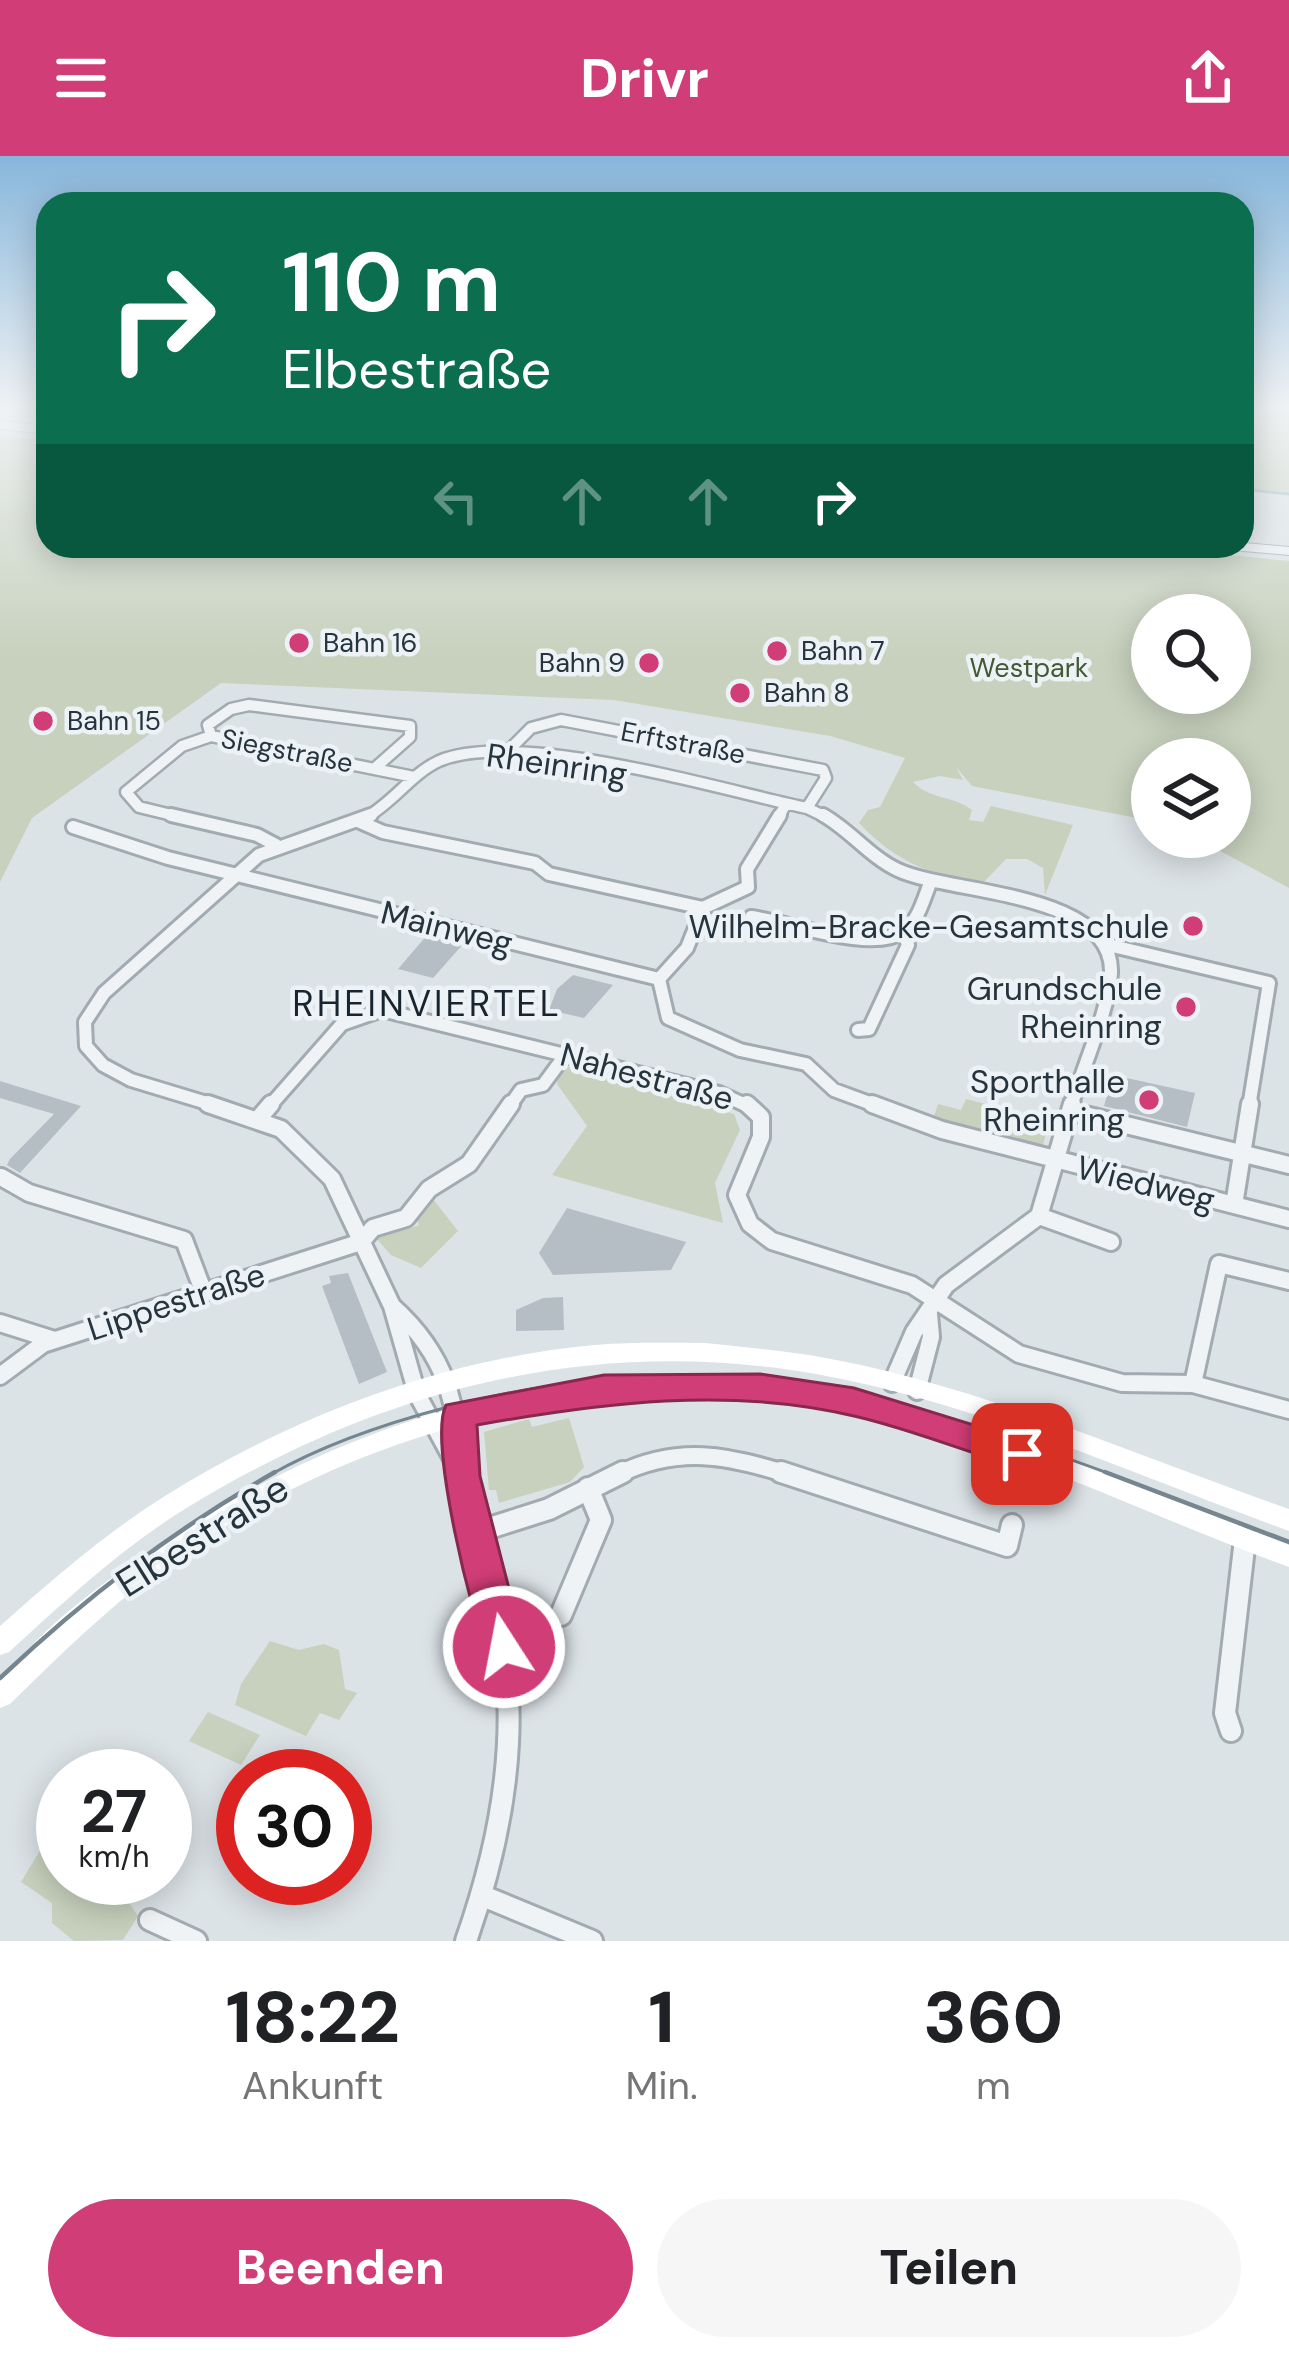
<!DOCTYPE html>
<html lang="de">
<meta charset="utf-8">
<style>
:root{--surface:#fff;--page:#f6f6f6;--text:#202124;--muted:#757577;--accent:#d13d76}
body{margin:0;font-family:"DM Sans",sans-serif;background:var(--page);color:var(--text);height:100vh;display:flex;flex-direction:column;font-size:45px;white-space:nowrap}
*{box-sizing:border-box;margin:0}
p{font-size:39px;color:var(--muted)}
.icon{flex:none;width:66px;height:66px;fill:none;stroke:currentColor;stroke-width:2;stroke-linecap:round;stroke-linejoin:round}
.map{position:relative;height:1785px;overflow:hidden}
.details{display:flex;flex-direction:column;background:var(--surface);flex:1}
.details>*{flex:none}
.top-card{position:absolute;left:36px;top:36px;width:1218px;height:366px;border-radius:36px;box-shadow:0 6px 30px #0003;background:#0b6e4f;color:#fff;overflow:hidden}
.controls{position:absolute;left:1131px;top:438px;display:grid;gap:24px}
.controls a{display:grid;place-items:center;width:120px;height:120px;border-radius:50%;background:var(--surface);box-shadow:0 6px 30px #0003;font-size:60px}
.speed{position:absolute;left:36px;top:1593px;display:flex;gap:24px;font-size:60px;font-weight:700;text-align:center}
.speed>*{display:grid;place-content:center;width:156px;height:156px;border-radius:50%;background:var(--surface);box-shadow:0 6px 30px #0003;line-height:1}
.speed small{font-size:30px;font-weight:400}
.speed .limit{border:18px solid #d22;background:#fff;color:#111}
.pin{position:absolute;display:grid;place-items:center;width:102px;height:102px;color:#fff;margin:-51px;border-radius:24px;box-shadow:0 6px 18px #0006}
.me{position:absolute;width:132px;margin:-66px;rotate:349deg;stroke-linejoin:round;filter:drop-shadow(0 0 9px #0008)}
.turn{display:flex;align-items:center;gap:42px;height:252px;padding:0 48px;font-size:54px}
.turn .icon{width:156px;height:156px;stroke-width:2.5}
.turn b{display:block;font-size:84px;line-height:102px}
.lanes{display:flex;align-items:center;height:114px;padding:0 48px;background:#0003;justify-content:center;gap:60px;direction:ltr}
.lanes .off{opacity:.35}
.eta{display:flex;justify-content:space-evenly;align-items:center;height:204px;text-align:center}
.eta b{font-size:72px;font-weight:800;line-height:84px}
.primary-button{display:flex;gap:24px;margin-top:auto;padding:24px 48px}
.primary-button a{flex:1;height:138px;border-radius:72px;background:var(--accent);color:#fff;font-size:48px;font-weight:800;line-height:138px;text-align:center}
.primary-button a+a{background:var(--page);color:var(--text)}
header{display:flex;justify-content:space-between;align-items:center;height:156px;padding:0 48px;background:var(--accent);color:#fff;font-size:54px;font-weight:800}
.map>svg:first-child{display:block}
.green{fill:#c7d1bd;fill-rule:evenodd}
.lines{fill:none;stroke-linecap:round;stroke-linejoin:round}
.stream{stroke:#96bac8;stroke-width:3}
.building{fill:#b4bec4}
.street-far4-casing{stroke:#a2abb1;stroke-width:10}
.street-far3-casing{stroke:#a2abb1;stroke-width:15}
.street-far2-casing{stroke:#a2abb1;stroke-width:18}
.street-far1-casing{stroke:#a2abb1;stroke-width:22}
.street-casing{stroke:#a2abb1;stroke-width:26}
.street-far4{stroke:#eff3f5;stroke-width:8}
.street-far3{stroke:#eff3f5;stroke-width:10}
.street-far2{stroke:#eff3f5;stroke-width:12}
.street-far1{stroke:#eff3f5;stroke-width:16}
.street{stroke:#eff3f5;stroke-width:20}
.secondary{fill:#fff;fill-rule:evenodd}
.tram-far1{stroke:#768691;stroke-width:3}
.tram{stroke:#768691;stroke-width:4.5}
.route{fill:#d13d76;stroke:#88284d;stroke-width:3}
.poi-dot{fill:#d13d76;stroke:#ecf2f5;stroke-width:4.5}
.labels{text-anchor:middle;stroke-width:9;stroke-linejoin:round;paint-order:stroke}
.far-poi-label{font-size:27px;fill:#26343e;stroke:#ecf2f5;text-anchor:start}
.far-park-label{font-size:27px;fill:#435a33;stroke:#ecf2f5}
.far-street-label{font-size:27px;fill:#26343e;stroke:#ecf2f5}
.street-label{font-size:33px;fill:#26343e;stroke:#ecf2f5}
.poi-label{font-size:33px;fill:#26343e;stroke:#ecf2f5;text-anchor:end}
.neighbourhood-label{font-size:36px;letter-spacing:3px;fill:#18252e;stroke:#ecf2f5}
.near-street-label{font-size:39px;fill:#26343e;stroke:#ecf2f5}
</style>
<header><svg class="icon" aria-label="menu" viewBox="0 0 24 24"><path d="M4 6h16M4 12h16M4 18h16"/></svg>Drivr<svg class="icon" aria-label="share" viewBox="0 0 24 24"><path d="M12 15V3M7 8l5-5 5 5M5 13v7h14v-7"/></svg></header>
<div class="map">
<svg width="1289" height="1785" viewBox="0 0 1289 1785">
<rect width="100%" height="100%" fill="#dce3e7"/>
<!-- green -->
<path class="green" d="M1242,255L1289,259V336L1242,332Z
M0,280L48,284V390H1137L1289,405V732L1194,681H1230V603H1152V665L972,630L956,611L963,624L940,620L913,626C930,644 953,639 972,654L969,664L983,666L991,650L1073,669L1045,739L1043,712L1027,703H1006L981,729C928,717 897,707 859,667L868,654L880,651L905,602L830,580L614,544L221,527L32,662L0,726ZM1152,459H1230V537H1152Z
M566,910L734,958L740,974L715,1027L723,1067L552,1019L587,970L557,928L558,917Z
M966,943L1050,964L1042,992L933,963L938,948L961,954Z
M429,1038L458,1075L421,1112L391,1099L370,1075L406,1063L411,1072L419,1069L415,1059Z
M569,1262L584,1311L570,1326L499,1347L496,1334H489L484,1276L529,1263L532,1271Z
M270,1485L299,1494L324,1488L339,1494L345,1533L357,1537L339,1564L320,1557L306,1580L235,1549L241,1528Z
M208,1556L260,1579L241,1609L189,1585Z
M44,1688L63,1694V1722H112L138,1760L123,1784L74,1785L52,1767V1747L21,1726Z"/>
<g class="lines">
<!-- stream -->
<path class="stream" d="M1242,254L1289,258
M1242,333L1289,338
M1210,390L1232,392"/>
</g>
<!-- building -->
<path class="building" d="M428,778L464,787L433,822L398,813Z
M573,819L613,829L584,862L549,854L557,833Z
M1113,919L1195,937L1187,971L1104,950Z
M0,925L81,950L20,1017L7,1009L10,1003L54,958L0,942Z
M567,1052L686,1086L671,1114L553,1119L539,1097Z
M348,1117L387,1216L359,1228L322,1130L331,1127L329,1120Z
M563,1141L564,1174L516,1175V1154L543,1142Z"/>
<g class="lines">
<defs>
<path id="street-far4" d="M0,269L48,274
M1109,390H1140
M1233,390L1289,395"/>
<path id="street-far3" d="M211,580L208,569L231,553L249,549L410,570V581L375,612
M508,595L531,572L561,564L823,614L826,622L807,652
M184,662L139,651L126,636L182,590L211,580L414,621
M365,662C393,647 411,618 439,605C517,572 721,634 807,652L828,662
M778,662L786,648"/>
<path id="street-far2" d="M171,659L257,679L276,689
M823,659C850,674 870,701 898,714C949,738 1114,735 1111,817C1109,854 1082,913 1071,951
M358,665L383,676L535,707L549,718L703,752
M73,671L168,702L659,823
M751,761C788,766 872,797 903,776C919,765 924,741 931,725
M1104,788L1269,827L1249,951
M659,823L668,862L740,894L806,908L834,934L880,951
M659,823L687,792L703,752L748,731L747,713L780,659
M858,874L869,873L908,789L904,776
M220,951L131,924L103,909L86,890L85,866L104,837L259,699L371,659
M269,951L342,868L382,854L719,937L750,951
M509,951L521,934L543,929L566,898"/>
<path id="street-far1" d="M208,948L281,973L332,1023L392,1150L417,1238L461,1319
M747,948L761,961V981L737,1039L750,1068L772,1085L912,1129L1019,1198L1122,1227L1193,1228L1289,1254
M872,948L942,974L1289,1063
M1073,956L1289,1009
M259,962L271,948
M1,1021L29,1037L184,1084L204,1137
M1234,1049L1250,948
M1039,1060L1111,1086
M392,1150C449,1201 456,1248 462,1319
M0,1167L54,1184
M0,1220L43,1188L361,1086L373,1072L406,1062L429,1033L469,1008L511,948
M892,1227L914,1176L946,1129L1039,1060L1072,948
M1193,1228L1219,1108L1289,1125
M917,1235L931,1181L929,1158
M617,1319C678,1289 728,1299 790,1319"/>
<path id="street" d="M459,1316L462,1320
M461,1316C468,1365 488,1410 498,1459C522,1570 503,1680 466,1785
M781,1316L1007,1390L1012,1369
M477,1376L549,1353L623,1316
M561,1459L601,1364L588,1332
M1231,1575L1225,1557L1245,1383
M483,1740L592,1785
M150,1764L196,1785"/>
</defs>
<!-- street-far4 casing -->
<use href="#street-far4" class="street-far4-casing"/>
<!-- street-far3 casing -->
<use href="#street-far3" class="street-far3-casing"/>
<!-- street-far2 casing -->
<use href="#street-far2" class="street-far2-casing"/>
<!-- street-far1 casing -->
<use href="#street-far1" class="street-far1-casing"/>
<!-- street casing -->
<use href="#street" class="street-casing"/>
<!-- street-far4 -->
<use href="#street-far4" class="street-far4"/>
<!-- street-far3 -->
<use href="#street-far3" class="street-far3"/>
<!-- street-far2 -->
<use href="#street-far2" class="street-far2"/>
<!-- street-far1 -->
<use href="#street-far1" class="street-far1"/>
<!-- street -->
<use href="#street" class="street"/>
<!-- secondary -->
<path class="secondary" d="M705,1187C742,1191 779,1194 815,1200C973,1227 1138,1300 1289,1353V1375C1134,1319 979,1247 816,1218C591,1178 378,1234 185,1353C120,1393 65,1445 9,1496L0,1499V1470C53,1423 106,1377 165,1340C293,1260 445,1202 595,1189C631,1186 669,1187 705,1187Z
M736,1221C775,1226 815,1229 854,1237C1004,1267 1147,1334 1289,1389V1411C1145,1359 1005,1286 854,1255C622,1209 383,1262 188,1394C122,1438 66,1493 10,1548L0,1552V1521C26,1496 51,1468 80,1446C234,1324 419,1239 617,1222C656,1218 697,1221 736,1221Z"/>
<!-- tram-far1 -->
<path class="tram-far1" d="M270,1319C324,1288 387,1267 448,1251C682,1188 891,1236 1113,1319"/>
<!-- tram -->
<path class="tram" d="M1105,1316L1289,1386
M0,1522C86,1441 172,1375 275,1316"/>
</g>
<!-- sky -->
<linearGradient id="sky" x2="0" y2="1"><stop stop-color="#87b6db"/><stop offset="0.5" stop-color="#eff2f4"/><stop offset="1" stop-color="#eff2f4" stop-opacity="0"/></linearGradient>
<rect width="1289" height="503" fill="url(#sky)"/>
<!-- route -->
<path class="route" d="M760,1218L854,1232L1035,1288L1040,1298L1035,1309L1022,1313C967,1296 911,1273 854,1260C729,1230 601,1247 477,1269L480,1320L524,1491L518,1504L504,1509L490,1504C472,1464 428,1284 446,1249L604,1219Z"/>
<!-- markers -->
<g class="poi-dot">
<circle cx="299" cy="487" r="12"/>
<circle cx="777" cy="495" r="12"/>
<circle cx="649" cy="507" r="12"/>
<circle cx="740" cy="537" r="12"/>
<circle cx="43" cy="565" r="12"/>
<circle cx="1193" cy="770" r="12"/>
<circle cx="1186" cy="851" r="12"/>
<circle cx="1149" cy="944" r="12"/>
</g>
<g class="labels">
<!-- far-poi labels -->
<g class="far-poi-label">
<text x="323" y="496">Bahn 16</text>
<text x="801" y="504">Bahn 7</text>
<text x="625" y="516" text-anchor="end">Bahn 9</text>
<text x="764" y="546">Bahn 8</text>
<text x="67" y="574">Bahn 15</text>
</g>
<!-- far-park labels -->
<g class="far-park-label">
<text x="1029" y="521">Westpark</text>
</g>
<!-- far-street labels -->
<g class="far-street-label">
<text transform="translate(683 587) rotate(11)" y="9">Erftstraße</text>
<text transform="translate(287 595) rotate(11)" y="9">Siegstraße</text>
</g>
<!-- street labels -->
<g class="street-label">
<text transform="translate(557 608) rotate(8)" y="12">Rheinring</text>
<text transform="translate(447 771) rotate(14)" y="12">Mainweg</text>
<text transform="translate(647 920) rotate(15)" y="12">Nahestraße</text>
<text transform="translate(1146 1027) rotate(14)" y="12">Wiedweg</text>
<text transform="translate(176 1145) rotate(-18)" y="12">Lippestraße</text>
</g>
<!-- poi labels -->
<g class="poi-label">
<text x="1169" y="782">Wilhelm-Bracke-Gesamtschule</text>
<text x="1162" y="844">Grundschule<tspan x="1162" dy="38">Rheinring</tspan></text>
<text x="1125" y="937">Sporthalle<tspan x="1125" dy="38">Rheinring</tspan></text>
</g>
<!-- neighbourhood labels -->
<g class="neighbourhood-label">
<text x="427" y="860">RHEINVIERTEL</text>
</g>
<!-- near-street labels -->
<g class="near-street-label">
<text transform="translate(202 1379) rotate(-32)" y="14">Elbestraße</text>
</g>
</g>
</svg>
<div class="controls">
<a><svg class="icon" aria-label="search" viewBox="0 0 24 24"><circle cx="10" cy="10" r="6"/><path d="M15 15l6 6"/></svg></a>
<a><svg class="icon" aria-label="layers" viewBox="0 0 24 24"><path d="M12 4l9 5-9 5-9-5zM3 14l9 5 9-5"/></svg></a>
</div>
<div class="speed"><div>27<small>km/h</small></div><div class="limit">30</div></div>
<div class="pin" style="left:1022px;top:1298px;background:#d93025"><svg class="icon" aria-label="arrive" viewBox="0 0 24 24"><path d="M6 21V4h12l-3 4 3 4H6"/></svg></div>
<svg class="me" style="left:504px;top:1491px" viewBox="-20 -20 40 40"><circle r="17" fill="#d13d76" stroke="#fff" stroke-width="3"/><path d="M0-11L8 9 0 5-8 9z" fill="#fff"/></svg>
<div class="top-card">
<div class="turn"><svg class="icon" aria-label="right" viewBox="0 0 24 24"><path d="M7 20v-9h11M14 6l5 5-5 5"/></svg><div><b>110 m</b>Elbestraße</div></div>
<div class="lanes"><svg class="icon off" aria-label="left" viewBox="0 0 24 24"><path d="M17 20v-9H6M10 6l-5 5 5 5"/></svg><svg class="icon off" aria-label="ahead" viewBox="0 0 24 24"><path d="M12 20V5M6 11l6-6 6 6"/></svg><svg class="icon off" aria-label="ahead" viewBox="0 0 24 24"><path d="M12 20V5M6 11l6-6 6 6"/></svg><svg class="icon" aria-label="right" viewBox="0 0 24 24"><path d="M7 20v-9h11M14 6l5 5-5 5"/></svg></div>
</div>
</div>
<section class="details">
<div class="eta">
<div><b>18:22</b><p>Ankunft</p></div>
<div><b>1</b><p>Min.</p></div>
<div><b>360</b><p>m</p></div>
</div>
<div class="primary-button"><a>Beenden</a><a>Teilen</a></div>
</section>
